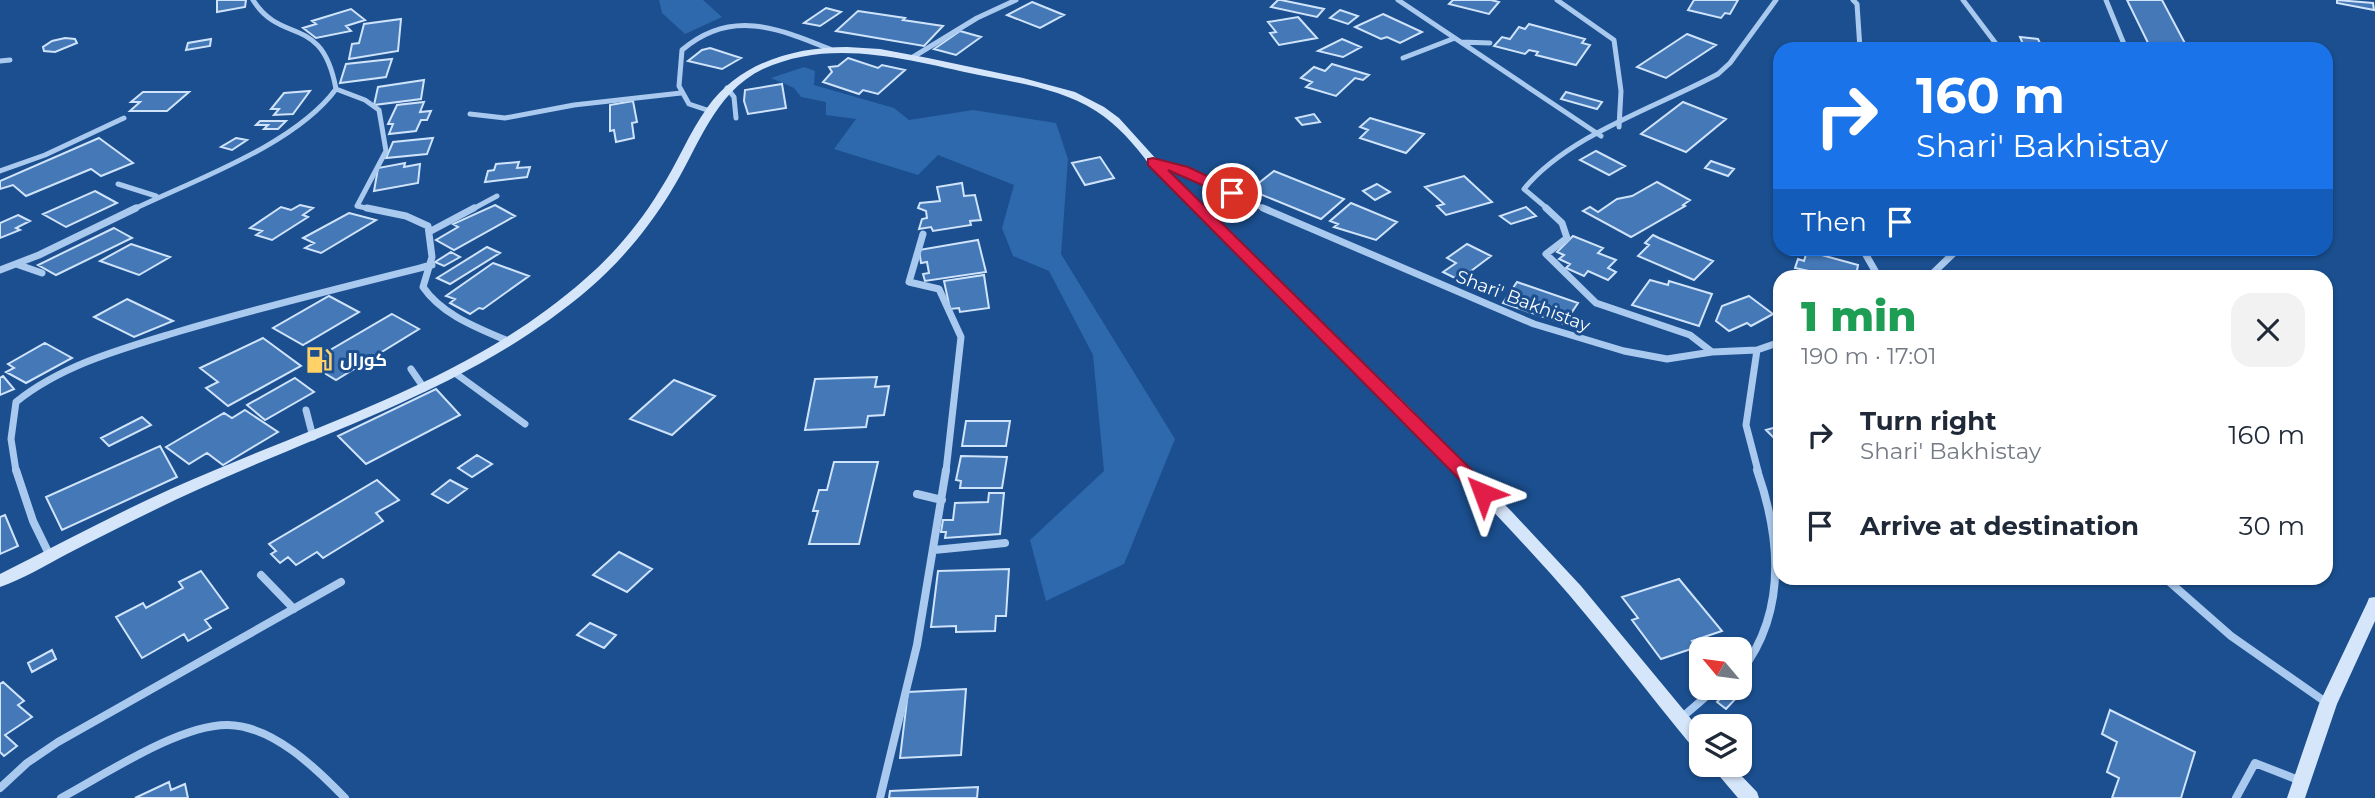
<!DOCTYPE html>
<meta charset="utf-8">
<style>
:root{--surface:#fff;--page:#f2f2f3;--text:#1f2937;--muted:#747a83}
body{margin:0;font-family:Montserrat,Cairo,sans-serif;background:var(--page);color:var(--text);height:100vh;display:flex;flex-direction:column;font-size:26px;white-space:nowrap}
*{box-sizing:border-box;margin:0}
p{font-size:23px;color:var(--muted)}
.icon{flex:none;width:38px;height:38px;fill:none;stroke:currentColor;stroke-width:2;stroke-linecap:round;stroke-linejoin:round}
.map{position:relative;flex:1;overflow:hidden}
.sheet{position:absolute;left:1773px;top:270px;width:560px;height:315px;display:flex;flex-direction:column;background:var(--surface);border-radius:21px;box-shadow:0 2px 5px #0004}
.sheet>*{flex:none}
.hud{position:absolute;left:1773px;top:42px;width:560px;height:214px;border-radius:21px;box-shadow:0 2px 5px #0004;background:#1a73e8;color:#fff;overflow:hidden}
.needle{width:46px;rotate:299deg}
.tools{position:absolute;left:1689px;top:637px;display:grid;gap:14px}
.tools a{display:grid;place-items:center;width:63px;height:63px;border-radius:14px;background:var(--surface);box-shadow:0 2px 5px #0004;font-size:35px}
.pin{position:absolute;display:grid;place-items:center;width:60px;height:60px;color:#fff;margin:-30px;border:4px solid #fff;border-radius:50%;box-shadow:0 2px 7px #0007}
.me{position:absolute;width:77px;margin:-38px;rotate:316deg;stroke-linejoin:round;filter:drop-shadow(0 0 5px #0008)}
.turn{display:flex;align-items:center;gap:24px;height:147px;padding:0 28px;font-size:32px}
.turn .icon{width:91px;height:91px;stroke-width:2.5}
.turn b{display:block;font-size:49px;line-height:60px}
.then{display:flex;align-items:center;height:66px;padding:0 28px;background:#0003;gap:14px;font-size:26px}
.round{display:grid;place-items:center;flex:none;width:74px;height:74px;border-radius:21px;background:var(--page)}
.headline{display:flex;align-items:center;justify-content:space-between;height:119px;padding:0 28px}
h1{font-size:42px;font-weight:800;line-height:52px;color:#1e9e55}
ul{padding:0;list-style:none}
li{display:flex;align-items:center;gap:21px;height:91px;padding:0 28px}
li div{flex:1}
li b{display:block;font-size:26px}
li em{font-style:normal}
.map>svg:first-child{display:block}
.green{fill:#2e69ad}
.building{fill:#4478b7;stroke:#cfe3fa;stroke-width:2}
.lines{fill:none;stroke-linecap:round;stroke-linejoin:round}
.street-far2{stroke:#a9c9ee;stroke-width:5}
.street-far1{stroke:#a9c9ee;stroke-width:7}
.street{stroke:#a9c9ee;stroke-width:8}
.secondary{fill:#d6e6fa;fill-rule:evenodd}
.route{fill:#e11d48;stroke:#92132f;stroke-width:2}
.labels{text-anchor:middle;stroke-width:6;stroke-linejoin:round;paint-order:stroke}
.street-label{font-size:18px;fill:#fff;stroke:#1b4f8f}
.poi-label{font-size:18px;font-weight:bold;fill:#fff;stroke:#1b4f8f;text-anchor:start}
</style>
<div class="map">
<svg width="2375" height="798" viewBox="0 0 2375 798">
<rect width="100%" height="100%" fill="#1b4f8f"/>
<!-- green -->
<path class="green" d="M659,0H703L722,17L685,34L662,13Z
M804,67L815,71L814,85L894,108L909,120L973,110L1056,123L1068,159L1061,254L1175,439L1124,564L1046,601L1030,540L1104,471L1093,355L1049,271L1013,256L1002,228L1014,185L938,155L918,175L834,149L856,119L826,115V102L801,97L794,88L771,78Z"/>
<!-- building -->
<path class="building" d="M217,0H246L245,7L217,12Z
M1278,0H1281L1324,9L1317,17L1271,7Z
M1453,0H1491L1499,2L1489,14L1449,4Z
M1694,0H1738L1730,14L1725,13L1721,18L1688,10Z
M2127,0H2162L2188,49H2151Z
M2337,0L2373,3L2374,10L2337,3Z
M1032,2L1064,15L1040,28L1007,15Z
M826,8L841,12L820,26L804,23Z
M351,9L365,20L346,26L351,31L316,38L303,28L316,24L312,21Z
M1340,10L1358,16L1348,24L1330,18Z
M858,11L905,18L903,20L943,26L924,46L836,31Z
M1383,14L1422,32L1400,43L1387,37L1381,39L1355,27Z
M1298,17L1317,38L1279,45L1270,33L1276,32L1268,22Z
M401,19L398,51L349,59L352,44L359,43L364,24Z
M1529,24L1585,39L1582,43L1590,45L1576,65L1536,55L1538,52L1529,50L1525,54L1494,46L1502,37L1510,39L1519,27L1525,29Z
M960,31L981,37L956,55L934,49Z
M1687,34L1716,45L1666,78L1637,67Z
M2020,37L2038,39L2043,49H2025Z
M65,38L75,39L77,43L55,52L44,51L43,47L52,41Z
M211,39L210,46L186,50L188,43Z
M1342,39L1361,47L1343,57L1318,51Z
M710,48L741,58L722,69L688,61L702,50Z
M848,58L878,68L882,65L905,70L878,94L863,90L859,94L823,82L832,72L829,67L838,66Z
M392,59L386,77L340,83L346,64Z
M1332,64L1369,75L1363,80L1355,78L1336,96L1306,87L1312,82L1301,78L1314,67L1325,71Z
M424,80L421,99L374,105L378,87Z
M782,84L786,108L748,114L744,101L745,90Z
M310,91L293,114L274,115L279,109H271L284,93Z
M143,92H189L167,111H130L140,102H131Z
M1566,92L1602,102L1597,109L1561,99Z
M633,101L637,122L632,123L634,138L616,142L614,130L610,131V105Z
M424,102L420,112L431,111L427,120H421L416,131L389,134L393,124H388L397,105Z
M1683,102L1726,119L1686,152L1641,134Z
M1314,114L1320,122L1302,125L1296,118Z
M1370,118L1424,134L1406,153L1360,138L1368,130L1360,127Z
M260,121H286L278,129H264L268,125H256Z
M99,138L133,163L101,176L91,169L26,196L13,185L0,189V181Z
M236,138L247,140L232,150L221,147Z
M433,138L427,154L386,158L393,142Z
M1596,151L1625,166L1609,175L1580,160Z
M1100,157L1114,178L1085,185L1072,163Z
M1711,161L1734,169L1728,176L1705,168Z
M519,162L517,168L530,167L527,177L485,182L488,171L494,170L496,164Z
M405,163L404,167L420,164L418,183L374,191L378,168Z
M1274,171L1344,199L1321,219L1250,190Z
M1464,176L1492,202L1446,215L1437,206L1444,204L1425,187Z
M1657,182L1690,200L1683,205L1685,206L1631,237L1583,211L1590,207L1598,212L1617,199L1632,196Z
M962,183L964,196L975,195L981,220L970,221L971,225L933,231L931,227L919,229L922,219L927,218L926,211L918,208L920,203L940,201L937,187Z
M1377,184L1390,192L1375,200L1363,191Z
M95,191L117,203L66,227L43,214Z
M1351,203L1397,222L1376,240L1334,227L1338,224L1330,221Z
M300,205L313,208L303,215L308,217L272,240L256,235L262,231L250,228L281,207L291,210Z
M495,205L515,216L454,250L436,240L458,227L453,224Z
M1526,207L1536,216L1511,224L1500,216Z
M349,213L376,220L321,253L305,248L314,243L303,238Z
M18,215L30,221L16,228L20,230L0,238V223Z
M114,228L132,238L56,275L38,265Z
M1653,235L1659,238L1713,261L1694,280L1638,256L1649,245L1645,243Z
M1573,236L1603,248L1598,253L1616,260L1608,268L1616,272L1608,280L1588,271L1584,276L1566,268L1570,264L1559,259L1564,255L1557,252Z
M978,240L986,272L925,281L923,274L929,273L927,262L921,263L919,250Z
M131,244L170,257L139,275L100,261Z
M1467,244L1491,256L1459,280L1443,272L1456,263L1447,258Z
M487,247L500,253L450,284L437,278Z
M1807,251L1858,265L1856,276H1807L1809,271L1795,268L1798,259L1804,261Z
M451,252L460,257L444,266L435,262Z
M493,263L529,276L483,309L479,308L470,314L450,303L455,299L446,296Z
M984,275L989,308L960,312L959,308L950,309L944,281Z
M1650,280L1668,285L1669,281L1712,294L1699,326L1632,305Z
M1517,282L1578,303L1564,324L1503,303Z
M329,296L359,312L303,345L273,328Z
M1749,296L1773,314L1751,326L1747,323L1729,331L1716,321L1722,306Z
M127,299L173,321L134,337L94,317Z
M392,314L419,329L336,380L308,363Z
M263,338L301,366L228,406L206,388L218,382L200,368Z
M45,343L72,358L26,383L6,372L14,368L8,364Z
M3,376L14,389L0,395V378Z
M877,377L875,387L889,386L884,415L868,416L866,427L805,430L815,379Z
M295,378L314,392L265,420L247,405Z
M674,380L715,396L672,435L630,419Z
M436,389L460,415L366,464L338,436Z
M245,410L278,432L223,465L207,453L189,464L166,447L224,413L232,418Z
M142,417L151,425L109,446L101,438Z
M966,421H1010L1006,446H962Z
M1780,426V444L1766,430Z
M160,446L177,477L62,530L46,497Z
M477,455L492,464L472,477L458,468Z
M961,456L1007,457L1002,488H960L961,481L956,480Z
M834,462H878L859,544H809L818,511H813L819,490H827Z
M377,480L399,500L376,513L383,521L323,558L317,552L296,565L288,557L280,563L271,554L276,551L269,544Z
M450,480L467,489L448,503L432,494Z
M989,493H1004L1000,534L945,538L946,532H941L943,520H953L955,503L988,502Z
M5,515L18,546L0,554V517Z
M619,552L652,569L627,592L593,575Z
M1009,569L1006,616H996L995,631L956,632V626L931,627L938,571Z
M201,571L228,608L205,620L211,628L188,641L184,634L142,658L116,617L143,603L146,608L183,588L179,582Z
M1679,579L1722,631L1692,641L1697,647L1661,659L1632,620L1638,618L1622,597Z
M590,623L616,635L604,648L577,635Z
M52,650L56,659L32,672L28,663Z
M3,682L24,701L18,705L32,717L5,735L17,746L4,756L0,752V684Z
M1730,688L1740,694L1726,709L1717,702Z
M966,689L961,755L900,758L908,692Z
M2110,710L2195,752L2181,798H2112L2119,778L2107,772L2117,742L2102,734Z
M169,782L171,790L185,784L188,798H135Z
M978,787L977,798H889L890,791Z"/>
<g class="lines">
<!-- street-far2 -->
<path class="street-far2" d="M1398,0L1601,136
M1557,0L1614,40L1621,91L1619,127
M1853,0L1857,4L1860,49
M1963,0L2000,49
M2106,0L2126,49
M1461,42L1490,43
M913,57L977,18L1016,0
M1403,58L1455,38
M0,61L10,60
M727,88L734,97L736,118
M336,89L365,100L379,110L386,151L357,206L375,210
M710,111L689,104L679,86L682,50C731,8 778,28 832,50
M470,114L505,118L574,105L681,93
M1154,162L1183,170L1267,210
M0,171L45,155L124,118
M118,184L156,196
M132,210C194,180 295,145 336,89C322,13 282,46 253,0
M471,210L497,196
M1549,210L1524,189C1568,135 1657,107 1718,74L1730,63L1776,0"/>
<!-- street-far1 -->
<path class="street-far1" d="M367,208L406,216L428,226L432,257L423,287C442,315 478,328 508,341
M1263,208L1534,324L1624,351L1667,359L1712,352L1690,335L1596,303L1546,254L1567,238L1562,223L1546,208
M429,232L474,208
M923,234L909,282L939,289L961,337L946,471
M1862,248L1878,276
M16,264L42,273
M0,270L39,255L136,208
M1930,276L1959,248
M1757,350L1746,425L1758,471
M1712,352L1757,350L1780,342
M411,369L424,388
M455,373L525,424
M306,410L313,437
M16,471L11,439L16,402C62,365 121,349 177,332C261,307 347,286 432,265"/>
<!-- street -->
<path class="street" d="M16,470L33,521L50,556
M917,494L942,500
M934,550L1005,543
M261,575L294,609
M2165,578L2231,636L2327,703
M1740,673C1787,613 1781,539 1757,470
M1680,719L1716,688
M0,788L27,763L58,742L341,582
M61,798C104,775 180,724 228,725C273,726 316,768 345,798
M880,798L917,645L946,470
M2236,798L2255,763L2301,781"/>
<!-- secondary -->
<path class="secondary" d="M847,47L880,49L928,58L1023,78L1075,92L1104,107L1119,118L1157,160L1412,410L1513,513L1581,586L1701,731V752L1695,750C1646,691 1601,630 1550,573C1422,432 1284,299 1149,164C1134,144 1118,125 1096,111C1061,89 1019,83 979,75C909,60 832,37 763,69C713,93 698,149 670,193C649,227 622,260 591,287C477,386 332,428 197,490C153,510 110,532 67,554C46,565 23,579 0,587V574C71,538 141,500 215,470C342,416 479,373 585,279C614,254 640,223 660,190C677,164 689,133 707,108C739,63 793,47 847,47Z
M2375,597V621L2337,704L2305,798H2287L2319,704L2367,603L2369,598Z
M1710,765H1731L1757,792L1759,798H1738Z"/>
</g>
<!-- route -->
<path class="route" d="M1153,158L1188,167L1237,190V196H1227L1168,170L1490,488L1492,493L1490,497H1477L1148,165V159Z"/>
<!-- icons -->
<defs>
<symbol id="fuel-bare" viewBox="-9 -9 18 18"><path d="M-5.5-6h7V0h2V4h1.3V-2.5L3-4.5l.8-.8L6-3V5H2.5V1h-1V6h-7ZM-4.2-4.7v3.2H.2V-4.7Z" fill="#ffd166" stroke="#1b4f8f" stroke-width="2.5" paint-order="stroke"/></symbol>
</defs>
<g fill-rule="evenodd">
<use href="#fuel-bare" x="300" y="341" width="38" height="38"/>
</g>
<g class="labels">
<!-- street labels -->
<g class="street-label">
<text transform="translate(1523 301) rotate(21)" y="6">Shari' Bakhistay</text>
</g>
<!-- poi labels -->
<g class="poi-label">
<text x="340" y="366">كورال</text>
</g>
</g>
</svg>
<div class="tools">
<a><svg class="needle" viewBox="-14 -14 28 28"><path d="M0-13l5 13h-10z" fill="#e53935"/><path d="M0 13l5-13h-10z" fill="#747a83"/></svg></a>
<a><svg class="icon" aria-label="layers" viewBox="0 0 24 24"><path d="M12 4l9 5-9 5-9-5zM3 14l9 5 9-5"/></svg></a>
</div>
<div class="pin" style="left:1232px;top:193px;background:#d93025"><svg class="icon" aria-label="arrive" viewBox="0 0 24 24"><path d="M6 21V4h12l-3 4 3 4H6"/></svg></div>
<svg class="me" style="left:1483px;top:493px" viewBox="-20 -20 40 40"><path d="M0-17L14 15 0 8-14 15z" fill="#e11d48" stroke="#fff" stroke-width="4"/></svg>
<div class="hud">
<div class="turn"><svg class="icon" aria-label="right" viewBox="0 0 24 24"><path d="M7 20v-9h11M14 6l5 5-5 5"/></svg><div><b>160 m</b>Shari' Bakhistay</div></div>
<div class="then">Then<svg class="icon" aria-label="arrive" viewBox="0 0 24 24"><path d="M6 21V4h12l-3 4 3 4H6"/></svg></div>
</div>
<section class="sheet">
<div class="headline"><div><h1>1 min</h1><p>190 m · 17:01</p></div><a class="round"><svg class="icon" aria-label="close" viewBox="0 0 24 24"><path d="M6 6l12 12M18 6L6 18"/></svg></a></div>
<ul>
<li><svg class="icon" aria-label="right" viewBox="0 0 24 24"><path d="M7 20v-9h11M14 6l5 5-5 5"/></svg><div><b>Turn right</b><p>Shari' Bakhistay</p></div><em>160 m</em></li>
<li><svg class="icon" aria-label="arrive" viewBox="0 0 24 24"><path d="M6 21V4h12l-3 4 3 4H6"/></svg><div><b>Arrive at destination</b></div><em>30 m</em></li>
</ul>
</section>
</div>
